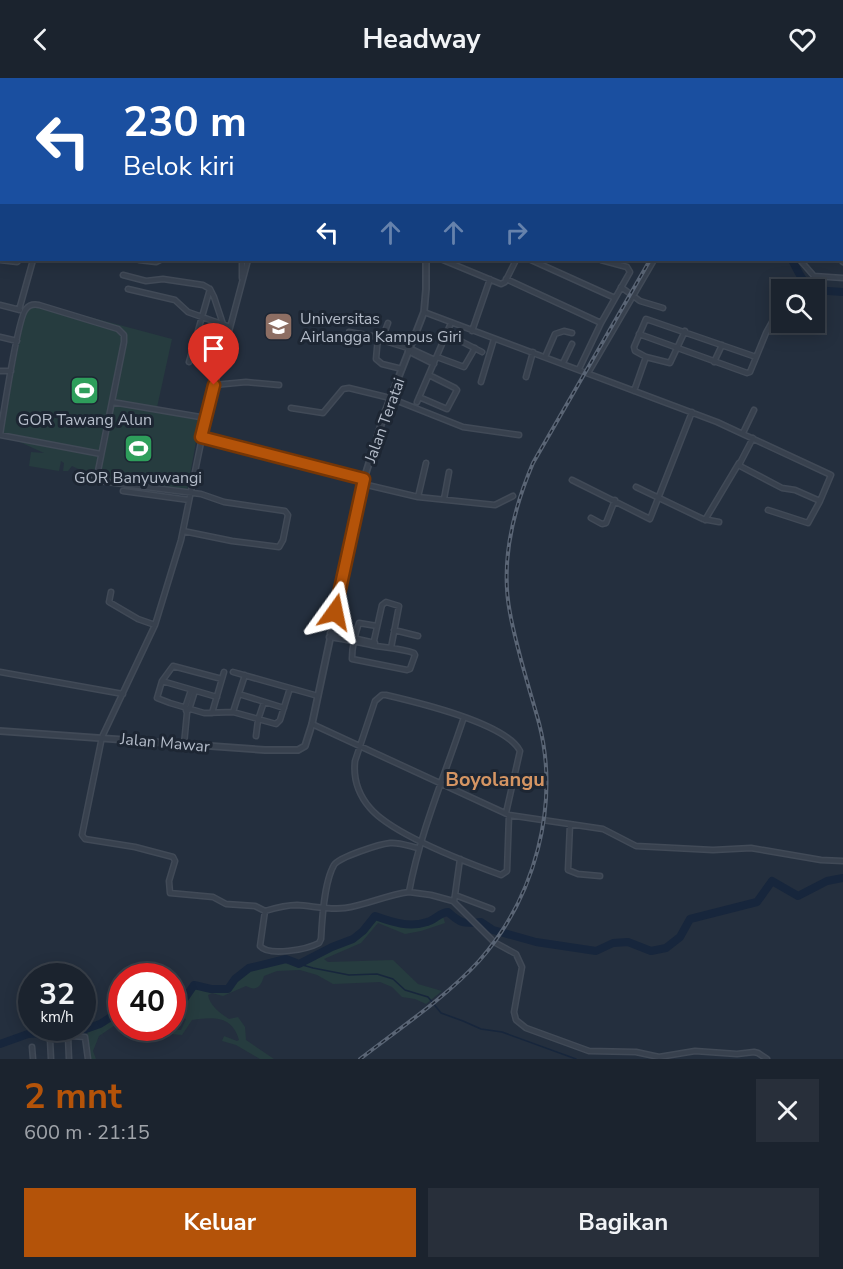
<!DOCTYPE html>
<html lang="id">
<meta charset="utf-8">
<style>
:root{--surface:#1b232e;--page:#282f3a;--text:#f1f3f6;--muted:#a0a4aa;--line:#39404a;--accent:#b45309}
body{margin:0;font-family:"Nunito Sans",sans-serif;background:var(--page);color:var(--text);height:100vh;display:flex;flex-direction:column;font-size:22px;white-space:nowrap}
*{box-sizing:border-box;margin:0}
p{font-size:20px;color:var(--muted)}
.icon{flex:none;width:33px;height:33px;fill:none;stroke:currentColor;stroke-width:2;stroke-linecap:round;stroke-linejoin:round}
.map{position:relative;height:981px;overflow:hidden}
.drawer{display:flex;flex-direction:column;background:var(--surface);flex:1}
.drawer>*{flex:none}
.guide{position:absolute;left:0px;top:0px;width:843px;height:183px;box-shadow:0 3px 15px #0003,0 0 0 2px var(--line);background:#1a4fa0;color:#fff;overflow:hidden}
.tools{position:absolute;left:771px;top:201px;display:grid;gap:12px}
.tools a{display:grid;place-items:center;width:54px;height:54px;border-radius:0px;background:var(--surface);box-shadow:0 3px 15px #0003,0 0 0 2px var(--line);font-size:30px}
.speed{position:absolute;left:18px;top:885px;display:flex;gap:12px;font-size:30px;font-weight:700;text-align:center}
.speed>*{display:grid;place-content:center;width:78px;height:78px;border-radius:50%;background:var(--surface);box-shadow:0 3px 15px #0003,0 0 0 2px var(--line);line-height:1}
.speed small{font-size:15px;font-weight:400}
.speed .limit{border:9px solid #d22;background:#fff;color:#111}
.pin{position:absolute;display:grid;place-items:center;width:51px;height:51px;color:#fff;margin:-62px -26px;border-radius:50% 50% 50% 0;rotate:-45deg;box-shadow:0 0 6px #0007}
.pin .icon{rotate:45deg}
.me{position:absolute;width:66px;margin:-33px;rotate:12deg;stroke-linejoin:round;filter:drop-shadow(0 0 4px #0008)}
.turn{display:flex;align-items:center;gap:21px;height:126px;padding:0 24px;font-size:27px}
.turn .icon{width:78px;height:78px;stroke-width:2.5}
.turn b{display:block;font-size:42px;line-height:51px}
.lanes{display:flex;align-items:center;height:57px;padding:0 24px;background:#0003;justify-content:center;gap:30px;direction:ltr}
.lanes .off{opacity:.35}
.round{display:grid;place-items:center;flex:none;width:63px;height:63px;border-radius:0px;background:var(--page)}
.summary{display:flex;align-items:center;justify-content:space-between;height:102px;padding:0 24px}
h1{font-size:36px;font-weight:700;line-height:45px;color:var(--accent)}
.primary-button{display:flex;gap:12px;margin-top:auto;padding:12px 24px}
.primary-button a{flex:1;height:69px;border-radius:0px;background:var(--accent);color:#fff;font-size:24px;font-weight:700;line-height:69px;text-align:center}
.primary-button a+a{background:var(--page);color:var(--text)}
header{display:flex;justify-content:space-between;align-items:center;height:78px;padding:0 24px;background:var(--surface);font-size:27px;font-weight:700}
.map>svg:first-child{display:block}
.green{fill:#263c3f}
.lines{fill:none;stroke-linecap:round;stroke-linejoin:round}
.stream{stroke:#17263c;stroke-width:1.5}
.river{stroke:#17263c;stroke-width:8}
.minor-casing{stroke:#414a57;stroke-width:7}
.tertiary-casing{stroke:#414a57;stroke-width:8}
.primary-casing{stroke:#414a57;stroke-width:8}
.minor{stroke:#38414e;stroke-width:4}
.tertiary{stroke:#38414e;stroke-width:4.5}
.primary{stroke:#56606e;stroke-width:5}
.rail-casing{stroke:#5a6575;stroke-width:4}
.rail{stroke:#1d2633;stroke-width:1.5;stroke-dasharray:4.5;stroke-linecap:butt}
.route-casing{stroke:#753606;stroke-width:15}
.route{stroke:#b45309;stroke-width:10}
.labels{text-anchor:middle;stroke-width:6;stroke-linejoin:round;paint-order:stroke}
.poi-label{font-size:16px;fill:#b4bcc9;stroke:#1d2633}
.street-label{font-size:16px;fill:#b4bcc9;stroke:#1d2633}
.quarter-label{font-size:20px;font-weight:bold;fill:#d59563;stroke:#1d2633}
</style>
<header><svg class="icon" aria-label="back" viewBox="0 0 24 24"><path d="M15 5l-7 7 7 7"/></svg>Headway<svg class="icon" aria-label="heart" viewBox="0 0 24 24"><path d="M12 20l-8-8c-3-5 5-10 8-4 3-6 11-1 8 4z"/></svg></header>
<div class="map">
<svg width="843" height="981" viewBox="0 0 843 981">
<rect width="100%" height="100%" fill="#242f3e"/>
<!-- green -->
<path class="green" d="M33,224L172,261L156,334L200,342L187,413L99,401L72,388L68,393H63L64,385L61,383L59,393L29,388L31,374L44,375L2,356L25,233L28,227Z
M442,835L445,845L421,853L405,856L378,845L361,865L324,881L328,884L393,882L418,906L442,913L426,926L415,921L402,919L392,909L380,904L333,906L317,897L300,892L277,893L264,898C261,908 257,914 246,908L223,918L212,915L208,917C210,928 220,935 229,941L238,939L245,949L246,962L274,981H260L236,967L222,963L224,958L237,963L239,962C232,937 213,939 192,942L182,957L160,955L155,952V950L181,952L186,941L178,937H173V928L183,923L194,907L211,911H228L235,901L249,890L286,881L299,886L332,869L353,861L363,853L375,838C402,847 417,852 442,835Z
M121,932V943L99,958L93,973L96,981H91L87,951Z"/>
<g class="lines">
<!-- stream -->
<path class="stream" d="M812,0L813,2
M842,24H843
M299,886L313,890L349,897L377,896L393,901L405,912L428,919L441,935L463,943L481,951L502,954L576,981"/>
<!-- river -->
<path class="river" d="M256,0V2
M792,182C798,193 803,206 814,212
M814,212L843,214
M172,928L183,923L194,907L211,911H228L235,901L249,890L286,881L299,886L332,869L353,861L363,853L375,838C392,844 409,850 427,844C435,842 439,835 448,834C461,846 464,846 481,844L493,852L536,864L596,873L613,865L628,864L651,873L666,870L680,859L690,841L757,824L772,803L798,818L827,803L843,800
M0,966L28,956L83,952L100,946L122,932"/>
<defs>
<path id="minor" d="M74,0L77,2
M127,0L130,2
M175,0L178,2
M476,0L479,2
M26,2L27,0
M229,2L230,0
M303,2L304,0
M457,2V0
M576,2L577,0
M599,2V0
M0,26H2
M0,99L2,95
M0,182L17,184L19,182
M139,182L156,184L160,182
M248,182L206,340L181,462L155,547L102,659L82,757L85,761L135,769L173,779L175,783L169,803L170,815L213,819L226,826L255,828L265,833
M443,182L501,206L505,204L516,182
M531,182L615,220
M800,182L814,198L843,200
M841,182L843,184
M123,197L146,203L163,201L203,207L210,211L189,284
M242,200V182
M506,201L601,245
M621,209L640,223L663,230
M128,211L175,222L188,234L230,249
M210,211L214,219L223,246
M0,227L20,232
M19,232L33,182
M424,234L717,344L831,397L820,423L808,445L768,432
M388,245L385,253L378,259L376,281L382,286L402,291
M472,253L490,201
M349,254L378,259
M447,256L482,274
M639,256L747,295L750,294L766,255L782,226
M0,259L17,263
M385,263L411,271L435,282
M408,273L434,286
M191,277L220,285
M437,279L464,289L475,270
M545,279L555,256L564,253L572,255
M646,279L670,285L685,253
M714,284L722,267
M563,285L572,266
M579,291L601,245L630,194L627,189L601,182
M0,293H11
M588,295L654,182
M526,299L533,274
M481,304L494,261
M214,307L246,304L279,307
M634,313L646,279L635,273L634,269L646,241L756,279
M419,319L447,331L457,312L455,310L429,297
M112,324L206,340
M417,324L451,245
M291,330L323,335L343,311L349,310L390,320L463,349L519,357
M743,355L754,332
M0,357C3,338 18,239 26,231C29,227 34,226 39,227L118,251L124,257V264L96,403
M0,357L101,376
M201,359L364,401
M753,360L740,385V388L782,410L795,412L820,423
M84,401L201,416L224,424L285,433L288,437L283,462L279,469L232,463L183,453
M572,402L650,441L692,334
M363,406L418,419L495,427L513,418
M636,409L703,441L719,444
M123,413L189,422
M418,419L426,385
M444,421L449,394
M591,440L602,446L606,445L615,422
M705,442L739,385
M111,514L109,524L138,541L155,547
M394,552L418,558
M330,555L375,565
M329,559C345,561 361,565 376,568C389,570 402,571 414,575L415,577L410,591L407,592L352,581C352,570 355,556 359,545L377,548
M373,567L382,527L386,524L399,528L391,570
M0,594L123,616
M233,594L318,618
M222,601L173,588L162,603L157,620L170,625L204,635L233,634L276,646L280,642L290,610
M162,603L217,619
M239,616L284,630
M189,632L195,613
M233,634L245,597
M212,635L224,594
M464,639C445,697 420,754 409,814L431,817L453,823L494,864L516,876L522,889L514,934L516,942L526,950L589,973L636,974L659,979L695,973L737,976L754,974L758,975L767,981
M312,646L509,737L603,751L636,768L713,772L751,770L821,782L843,783
M256,658L258,642L264,624
M184,666L187,635L185,630L191,612
M506,735L520,673C506,645 416,624 386,617H382L375,623L355,683C353,701 358,716 370,730C392,756 468,785 501,797L507,793L509,737
M570,746L568,792L578,796L600,798
M409,814C386,817 367,827 345,830C329,832 313,828 297,827C286,827 275,830 265,833L260,868C269,879 308,871 319,865L321,861C322,842 324,804 334,787C339,779 380,766 390,765C399,764 409,768 418,770
M455,817L492,831
M454,824L460,781
M68,958L69,981
M32,969L33,981
M51,981L50,961L72,958L85,959L88,981"/>
<path id="tertiary" d="M0,653L265,672H298L305,668L312,646L364,401L385,334L424,234L426,211V182"/>
<path id="primary" d="M0,57L2,58
M842,139L843,140"/>
</defs>
<!-- minor casing -->
<use href="#minor" class="minor-casing"/>
<!-- tertiary casing -->
<use href="#tertiary" class="tertiary-casing"/>
<!-- primary casing -->
<use href="#primary" class="primary-casing"/>
<!-- minor -->
<use href="#minor" class="minor"/>
<!-- tertiary -->
<use href="#tertiary" class="tertiary"/>
<!-- primary -->
<use href="#primary" class="primary"/>
<defs>
<path id="rail" d="M725,2V0
M360,981C400,950 445,920 479,883C535,820 560,727 539,645C529,609 517,573 510,535C500,484 513,432 533,385L650,182"/>
</defs>
<!-- rail casing -->
<use href="#rail" class="rail-casing"/>
<!-- rail -->
<use href="#rail" class="rail"/>
</g>
<g class="lines">
<defs>
<path id="route" d="M214,307L201,359L364,401L335,534"/>
</defs>
<!-- route casing -->
<use href="#route" class="route-casing"/>
<!-- route -->
<use href="#route" class="route"/>
</g>
<!-- icons -->
<defs>
<symbol id="university-square" viewBox="-11 -11 22 22"><rect x="-9" y="-9" width="18" height="18" rx="4" fill="#8d6e63" stroke="#1d2633"/><path d="M0-5L7-2L0 1L-7-2ZM-4 1L0 2.5L4 1V4Q0 6-4 4Z" fill="#fff"/></symbol>
<symbol id="stadium-square" viewBox="-11 -11 22 22"><rect x="-9" y="-9" width="18" height="18" rx="4" fill="#2e9e5b" stroke="#1d2633"/><path d="M0-5a6.5 5 0 1 0 0 10a6.5 5 0 1 0 0-10ZM-3.5-1.8h7v3.6h-7Z" fill="#fff"/></symbol>
</defs>
<g fill-rule="evenodd">
<use href="#university-square" x="262" y="232" width="33" height="33"/>
<use href="#stadium-square" x="68" y="296" width="33" height="33"/>
<use href="#stadium-square" x="122" y="354" width="33" height="33"/>
</g>
<g class="labels">
<!-- poi labels -->
<g class="poi-label">
<text x="300" y="246" text-anchor="start">Universitas<tspan x="300" dy="18">Airlangga Kampus Giri</tspan></text>
<text x="85" y="347">GOR Tawang Alun</text>
<text x="138" y="405">GOR Banyuwangi</text>
</g>
<!-- street labels -->
<g class="street-label">
<text transform="translate(384 342) rotate(-70)" y="6">Jalan Teratai</text>
<text transform="translate(165 664) rotate(5)" y="6">Jalan Mawar</text>
</g>
<!-- quarter labels -->
<g class="quarter-label">
<text x="495" y="708">Boyolangu</text>
</g>
</g>
</svg>
<div class="tools">
<a><svg class="icon" aria-label="search" viewBox="0 0 24 24"><circle cx="10" cy="10" r="6"/><path d="M15 15l6 6"/></svg></a>
</div>
<div class="speed"><div>32<small>km/h</small></div><div class="limit">40</div></div>
<div class="pin" style="left:214px;top:307px;background:#d93025"><svg class="icon" aria-label="arrive" viewBox="0 0 24 24"><path d="M6 21V4h12l-3 4 3 4H6"/></svg></div>
<svg class="me" style="left:335px;top:534px" viewBox="-20 -20 40 40"><path d="M0-17L14 15 0 8-14 15z" fill="#b45309" stroke="#fff" stroke-width="4"/></svg>
<div class="guide">
<div class="turn"><svg class="icon" aria-label="left" viewBox="0 0 24 24"><path d="M17 20v-9H6M10 6l-5 5 5 5"/></svg><div><b>230 m</b>Belok kiri</div></div>
<div class="lanes"><svg class="icon" aria-label="left" viewBox="0 0 24 24"><path d="M17 20v-9H6M10 6l-5 5 5 5"/></svg><svg class="icon off" aria-label="ahead" viewBox="0 0 24 24"><path d="M12 20V5M6 11l6-6 6 6"/></svg><svg class="icon off" aria-label="ahead" viewBox="0 0 24 24"><path d="M12 20V5M6 11l6-6 6 6"/></svg><svg class="icon off" aria-label="right" viewBox="0 0 24 24"><path d="M7 20v-9h11M14 6l5 5-5 5"/></svg></div>
</div>
</div>
<section class="drawer">
<div class="summary"><div><h1>2 mnt</h1><p>600 m · 21:15</p></div><a class="round"><svg class="icon" aria-label="close" viewBox="0 0 24 24"><path d="M6 6l12 12M18 6L6 18"/></svg></a></div>
<div class="primary-button"><a>Keluar</a><a>Bagikan</a></div>
</section>
